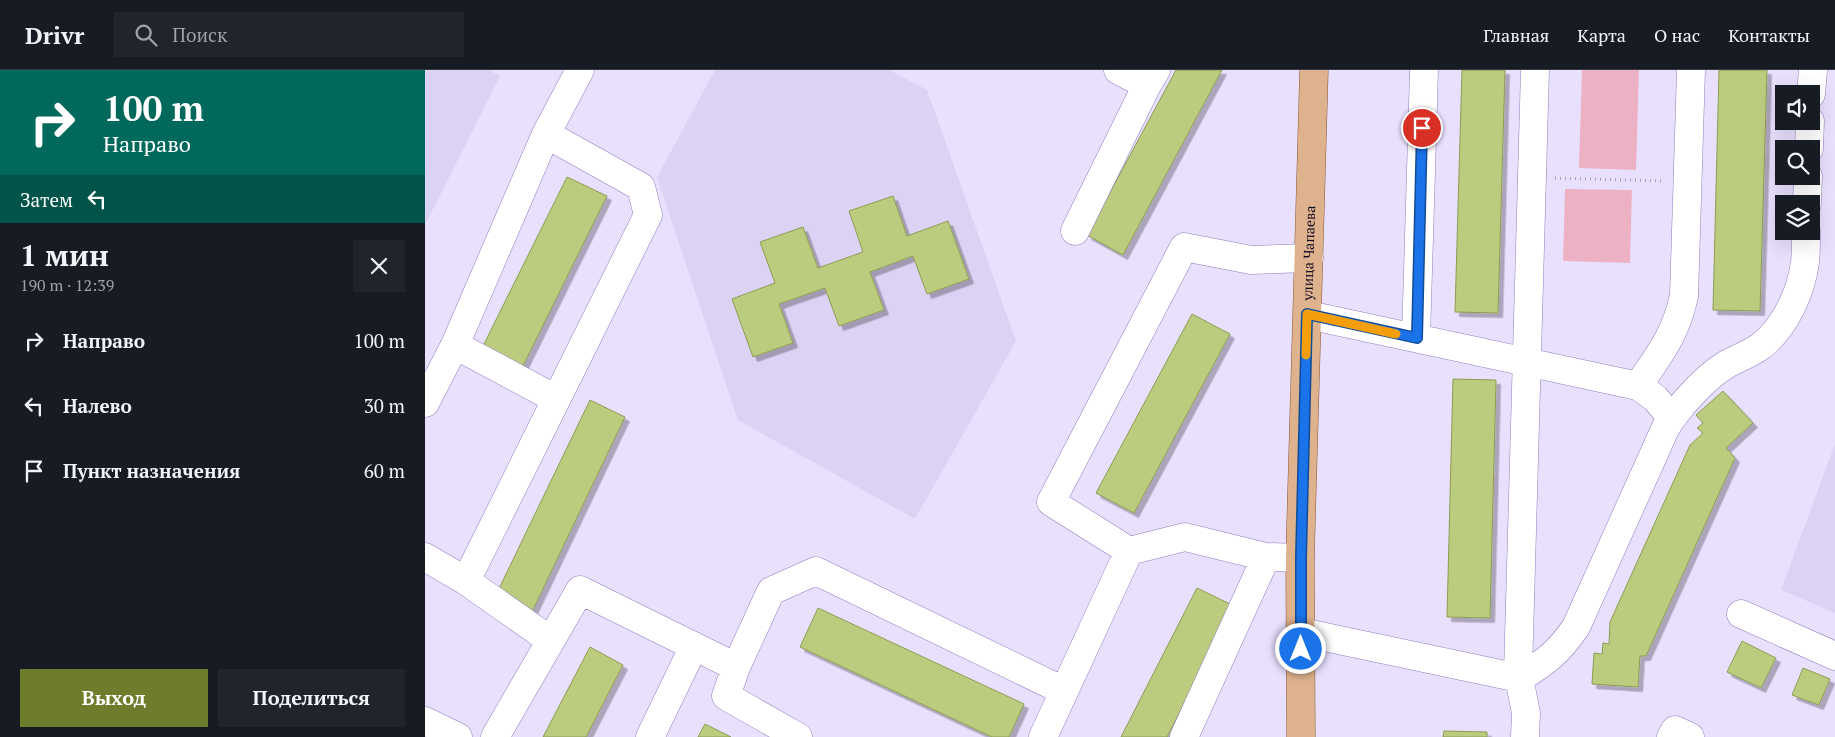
<!DOCTYPE html>
<html lang="ru">
<meta charset="utf-8">
<style>
:root{--surface:#171b24;--page:#20242c;--text:#f1f3f6;--muted:#9ea1a6;--line:#363941;--accent:#6e7d2b}
body{margin:0;font-family:"PT Serif",serif;background:var(--page);color:var(--text);height:100vh;display:flex;flex-direction:column;font-size:19px;white-space:nowrap}
*{box-sizing:border-box;margin:0}
p{font-size:16px;color:var(--muted)}
.icon{flex:none;width:28px;height:28px;fill:none;stroke:currentColor;stroke-width:2;stroke-linecap:round;stroke-linejoin:round}
.map{position:relative;flex:1;overflow:hidden}
.panel{display:flex;flex-direction:column;background:var(--surface);width:425px}
.panel>*{flex:none}
.hud{background:#00695c;color:#fff;overflow:hidden}
.controls{position:absolute;left:1350px;top:15px;display:grid;gap:10px}
.controls a{display:grid;place-items:center;width:45px;height:45px;border-radius:0px;background:var(--surface);box-shadow:0 5px 20px #0002;font-size:25px}
.pin{position:absolute;display:grid;place-items:center;width:42px;height:42px;color:#fff;margin:-21px;border:2px solid #fff;border-radius:50%;box-shadow:0 1px 5px #0007}
.me{position:absolute;width:55px;margin:-28px;rotate:0deg;stroke-linejoin:round;filter:drop-shadow(0 0 4px #0008)}
.turn{display:flex;align-items:center;gap:18px;height:105px;padding:0 20px;font-size:22px}
.turn .icon{width:65px;height:65px;stroke-width:2.5}
.turn b{display:block;font-size:35px;line-height:42px}
.then{display:flex;align-items:center;height:48px;padding:0 20px;background:#0003;gap:10px;font-size:19px}
.round{display:grid;place-items:center;flex:none;width:52px;height:52px;border-radius:0px;background:var(--page)}
.head{display:flex;align-items:center;justify-content:space-between;height:85px;padding:0 20px}
h1{font-size:30px;font-weight:700;line-height:38px}
.button{display:flex;gap:10px;margin-top:auto;padding:10px 20px}
.button a{flex:1;height:58px;border-radius:0px;background:var(--accent);color:#fff;font-size:20px;font-weight:700;line-height:58px;text-align:center}
.button a+a{background:var(--page);color:var(--text)}
ul{padding:0;list-style:none}
li{display:flex;align-items:center;gap:15px;height:65px;padding:0 20px}
li div{flex:1}
li b{display:block;font-size:19px}
li em{font-style:normal}
header{display:flex;align-items:center;gap:30px;box-sizing:border-box;height:70px;padding:0 25px;background:var(--surface);border-bottom:1px solid var(--line)}
header strong{font-size:24px}
nav{display:flex;gap:28px;margin-inline-start:auto;font-size:18px}
.search{width:350px;height:45px;background:var(--page);display:flex;align-items:center;gap:12px;box-sizing:border-box;padding:0 18px;border-radius:0px;color:var(--muted);font-size:19px}
main{display:flex;flex:1;min-height:0}
.map>svg:first-child{display:block}
.built{fill:#dcd2f3}
.green{fill:#ecb2c4}
.building{fill:#bbcc7f;stroke:#8d9c51;filter:url(#shadow)}
.lines{fill:none;stroke-linecap:round;stroke-linejoin:round}
.minor-casing{stroke:#927cbf;stroke-width:29}
.major-casing{stroke:#885636;stroke-width:29}
.path{stroke:#a79eba;stroke-width:3;stroke-dasharray:1 4;stroke-linecap:butt}
.minor{stroke:#fff;stroke-width:28}
.major{stroke:#deb28d;stroke-width:28}
.route-casing{stroke:#114b97;stroke-width:12}
.route{stroke:#1a73e8;stroke-width:9}
.slow{stroke:#f59e0b;stroke-width:9}
.labels{text-anchor:middle;stroke-width:4;stroke-linejoin:round;paint-order:stroke}
.street-label{font-size:14px;fill:#120922;stroke:#f4f0ff}
</style>
<header>
<strong>Drivr</strong>
<div class="search"><svg class="icon" aria-label="search" viewBox="0 0 24 24"><circle cx="10" cy="10" r="6"/><path d="M15 15l6 6"/></svg>Поиск</div>
<nav><a>Главная</a><a>Карта</a><a>О нас</a><a>Контакты</a></nav>
</header>
<main>
<section class="panel">
<div class="hud">
<div class="turn"><svg class="icon" aria-label="right" viewBox="0 0 24 24"><path d="M7 20v-9h11M14 6l5 5-5 5"/></svg><div><b>100 m</b>Направо</div></div>
<div class="then">Затем<svg class="icon" aria-label="left" viewBox="0 0 24 24"><path d="M17 20v-9H6M10 6l-5 5 5 5"/></svg></div>
</div>
<div class="head"><div><h1>1 мин</h1><p>190 m · 12:39</p></div><a class="round"><svg class="icon" aria-label="close" viewBox="0 0 24 24"><path d="M6 6l12 12M18 6L6 18"/></svg></a></div>
<ul>
<li><svg class="icon" aria-label="right" viewBox="0 0 24 24"><path d="M7 20v-9h11M14 6l5 5-5 5"/></svg><div><b>Направо</b></div><em>100 m</em></li>
<li><svg class="icon" aria-label="left" viewBox="0 0 24 24"><path d="M17 20v-9H6M10 6l-5 5 5 5"/></svg><div><b>Налево</b></div><em>30 m</em></li>
<li><svg class="icon" aria-label="arrive" viewBox="0 0 24 24"><path d="M6 21V4h12l-3 4 3 4H6"/></svg><div><b>Пункт назначения</b></div><em>60 m</em></li>
</ul>
<div class="button"><a>Выход</a><a>Поделиться</a></div>
</section>
<div class="map">
<svg width="1410" height="667" viewBox="0 0 1410 667">
<defs>
<filter id="shadow"><feDropShadow dx="4.5" dy="4.5" stdDeviation="0" flood-color="#0004"/></filter>
</defs>
<rect width="100%" height="100%" fill="#e9e0fe"/>
<!-- built -->
<path class="built" d="M0,0H64L75,6L0,155Z
M290,0H464L502,20L591,271L490,449L313,350L232,107Z
M1410,374V543L1356,520Z"/>
<!-- green -->
<path class="green" d="M1157,0H1214L1211,100L1154,98Z
M1140,119L1207,120L1205,193L1138,191Z"/>
<!-- building -->
<path class="building" d="M751,0H797L698,185L662,165Z
M1037,0H1080L1073,243L1030,242Z
M1294,0H1342L1335,241L1288,240Z
M142,107L182,126L94,304L54,284Z
M468,126L482,166L523,151L544,209L502,224L488,186L445,202L459,240L414,256L400,218L354,234L368,273L328,287L307,229L350,213L335,172L378,157L393,198L438,182L424,141Z
M767,244L805,264L709,443L671,423Z
M1028,309L1071,310L1065,548L1022,547Z
M1298,321L1328,353L1301,378L1310,388L1221,586H1215L1213,617L1167,614L1169,583L1177,584L1178,573L1184,574L1185,552L1265,375L1278,363L1272,358L1278,353L1271,345Z
M165,330L200,347L105,546L69,529Z
M772,518L809,536L742,667H696Z
M393,538L599,634L584,667H567L375,577Z
M1317,571L1351,588L1336,618L1302,602Z
M165,577L198,595L161,667H118Z
M1378,598L1405,609L1394,635L1367,625Z
M280,654L306,667H273Z
M1019,661L1062,662V667H1018Z"/>
<g class="lines">
<defs>
<path id="minor" d="M693,0L722,15L731,0
M1386,24L1388,0
M121,64L30,275L131,329
M1384,79L1385,51
M1382,134L1383,106
M650,161L722,15
M991,268L999,0
M1213,316C1234,285 1251,264 1259,226L1266,0
M0,333L30,275
M1247,348C1260,330 1282,306 1302,294C1313,288 1325,284 1336,276C1360,257 1376,223 1380,192C1381,182 1381,171 1381,161
M0,487L41,511
M841,487L760,467L704,481L626,432L759,177L826,190L884,188
M1316,544L1410,586
M876,562L1094,608C1120,593 1134,582 1151,557L1241,357L1247,348L1230,328L1213,316L883,245
M125,570L41,511L223,145L216,117L121,64L155,0
M311,597L301,626L373,667
M0,651L33,667
M70,667L155,520L311,597L346,521L391,501L639,621
M225,667L269,576
M618,667L704,481
M759,667L841,487L875,488
M1100,667L1101,643L1093,603L1110,0
M1246,667L1250,660L1265,667"/>
<g id="major">
<path id="s1" d="M876,667L875,488L889,0"/>
</g>
</defs>
<!-- minor casing -->
<use href="#minor" class="minor-casing"/>
<!-- major casing -->
<use href="#major" class="major-casing"/>
<!-- path -->
<path class="path" d="M1130,108L1239,111"/>
<!-- minor -->
<use href="#minor" class="minor"/>
<!-- major -->
<use href="#major" class="major"/>
</g>
<g class="lines">
<defs>
<path id="route" d="M876,579V488L882,244L992,268L997,58"/>
</defs>
<!-- route casing -->
<use href="#route" class="route-casing"/>
<!-- route -->
<use href="#route" class="route"/>
<!-- slow -->
<path class="slow" d="M881,285L882,244L971,264"/>
</g>
<g class="labels">
<!-- street labels -->
<g class="street-label">
<text dy="5" stroke="none"><textPath href="#s1" startOffset="484">улица Чапаева</textPath></text>
</g>
</g>
</svg>
<div class="controls">
<a><svg class="icon" aria-label="sound" viewBox="0 0 24 24"><path d="M4 9h4l5-4v14l-5-4H4zM17 9q2 3 0 6"/></svg></a>
<a><svg class="icon" aria-label="search" viewBox="0 0 24 24"><circle cx="10" cy="10" r="6"/><path d="M15 15l6 6"/></svg></a>
<a><svg class="icon" aria-label="layers" viewBox="0 0 24 24"><path d="M12 4l9 5-9 5-9-5zM3 14l9 5 9-5"/></svg></a>
</div>
<div class="pin" style="left:997px;top:58px;background:#d93025"><svg class="icon" aria-label="arrive" viewBox="0 0 24 24"><path d="M6 21V4h12l-3 4 3 4H6"/></svg></div>
<svg class="me" style="left:876px;top:579px" viewBox="-20 -20 40 40"><circle r="17" fill="#1a73e8" stroke="#fff" stroke-width="3"/><path d="M0-11L8 9 0 5-8 9z" fill="#fff"/></svg>
</div>
</main>
